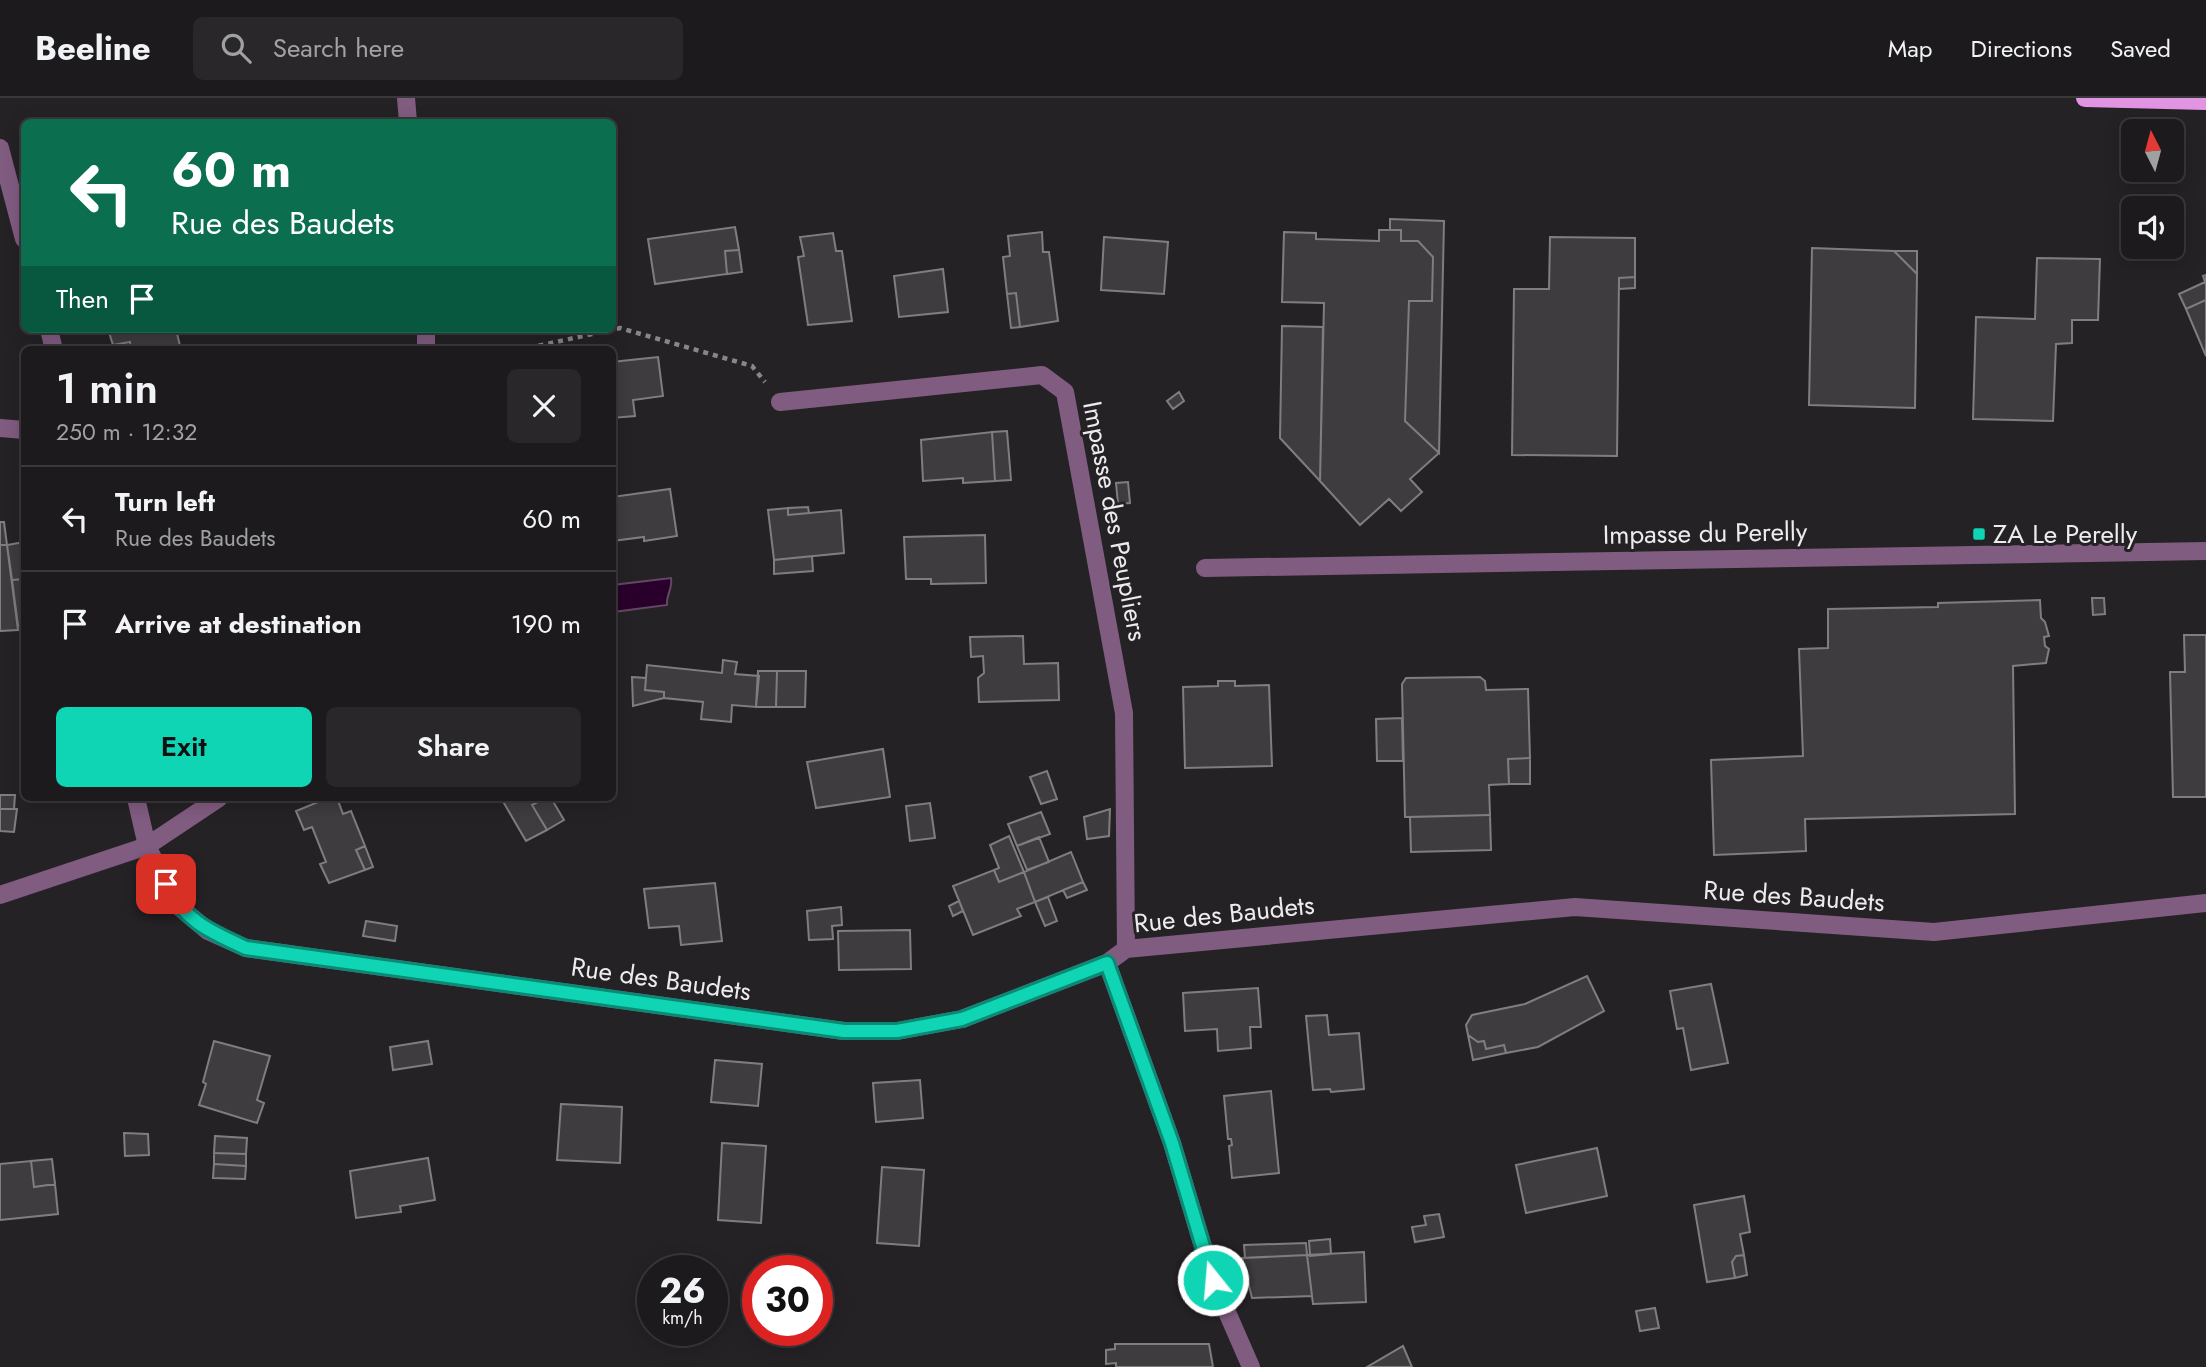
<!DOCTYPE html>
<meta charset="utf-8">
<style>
:root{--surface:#1c1a1c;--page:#292729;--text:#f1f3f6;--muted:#a0a1a3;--line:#3a383b;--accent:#0fd5b4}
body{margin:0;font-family:Jost,sans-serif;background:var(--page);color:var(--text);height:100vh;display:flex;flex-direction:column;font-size:26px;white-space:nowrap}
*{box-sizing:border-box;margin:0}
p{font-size:23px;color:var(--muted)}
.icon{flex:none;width:38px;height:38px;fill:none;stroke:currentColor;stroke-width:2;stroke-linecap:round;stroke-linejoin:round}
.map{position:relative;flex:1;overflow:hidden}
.side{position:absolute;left:21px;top:248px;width:595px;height:455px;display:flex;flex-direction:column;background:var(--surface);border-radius:10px;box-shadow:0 4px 18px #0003,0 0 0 2px var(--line)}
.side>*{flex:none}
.hud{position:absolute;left:21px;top:21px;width:595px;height:214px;border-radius:10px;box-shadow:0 4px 18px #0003,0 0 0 2px var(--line);background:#0b6e4f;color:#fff;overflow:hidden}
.needle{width:46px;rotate:354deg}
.controls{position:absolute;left:2121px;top:21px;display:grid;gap:14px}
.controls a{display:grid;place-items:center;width:63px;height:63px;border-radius:10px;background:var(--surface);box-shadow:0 4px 18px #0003,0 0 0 2px var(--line);font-size:35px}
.speed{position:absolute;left:637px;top:1157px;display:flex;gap:14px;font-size:35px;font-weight:700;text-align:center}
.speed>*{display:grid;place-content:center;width:91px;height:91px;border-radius:50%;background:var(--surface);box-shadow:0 4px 18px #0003,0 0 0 2px var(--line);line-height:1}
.speed small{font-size:18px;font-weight:400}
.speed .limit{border:10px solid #d22;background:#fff;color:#111}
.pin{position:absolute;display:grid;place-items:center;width:60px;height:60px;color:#fff;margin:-30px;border-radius:14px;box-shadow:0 4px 10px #0006}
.me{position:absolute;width:77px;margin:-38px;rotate:343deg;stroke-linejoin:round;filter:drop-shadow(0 0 5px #0008)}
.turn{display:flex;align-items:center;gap:24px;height:147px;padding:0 35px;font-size:32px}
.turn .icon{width:91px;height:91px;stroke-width:2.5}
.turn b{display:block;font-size:49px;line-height:60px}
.then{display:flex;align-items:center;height:66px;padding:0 35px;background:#0003;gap:14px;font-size:26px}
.round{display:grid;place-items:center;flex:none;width:74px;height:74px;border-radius:10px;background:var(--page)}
.headline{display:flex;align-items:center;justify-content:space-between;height:119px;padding:0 35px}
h1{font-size:42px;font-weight:600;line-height:52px}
.cta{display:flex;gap:14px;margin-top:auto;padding:14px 35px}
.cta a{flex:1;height:80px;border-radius:10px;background:var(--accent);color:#111;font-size:28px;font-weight:600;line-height:80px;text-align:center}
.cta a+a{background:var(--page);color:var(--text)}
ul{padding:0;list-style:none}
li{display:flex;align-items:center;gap:21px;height:105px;padding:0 35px;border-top:2px solid var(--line)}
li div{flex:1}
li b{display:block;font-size:26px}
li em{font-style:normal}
header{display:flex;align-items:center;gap:42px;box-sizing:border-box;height:98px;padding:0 35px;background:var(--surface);border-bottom:2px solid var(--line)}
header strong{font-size:33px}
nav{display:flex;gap:38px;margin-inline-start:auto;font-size:24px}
.search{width:490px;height:63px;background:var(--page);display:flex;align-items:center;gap:18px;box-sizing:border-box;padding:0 24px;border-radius:10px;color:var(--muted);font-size:26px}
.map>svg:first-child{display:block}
.water{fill:#29002b;stroke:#644665;stroke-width:2}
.building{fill:#3f3c3f;stroke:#807d80;stroke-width:2}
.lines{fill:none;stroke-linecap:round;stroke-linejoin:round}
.path{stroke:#888688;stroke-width:4.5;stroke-dasharray:5 5;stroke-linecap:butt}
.lane{stroke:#815c81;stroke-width:18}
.street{stroke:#815c81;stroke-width:18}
.primary{stroke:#e194e2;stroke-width:18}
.route-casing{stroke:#0a8a75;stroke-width:18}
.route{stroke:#0fd5b4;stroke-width:12}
.poi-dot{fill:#0fd5b4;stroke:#252225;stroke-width:2.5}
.labels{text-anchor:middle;stroke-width:6;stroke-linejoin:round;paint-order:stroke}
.street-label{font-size:26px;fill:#edebed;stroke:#252225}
.poi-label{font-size:26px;fill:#edebed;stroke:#252225;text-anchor:start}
</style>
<header>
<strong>Beeline</strong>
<div class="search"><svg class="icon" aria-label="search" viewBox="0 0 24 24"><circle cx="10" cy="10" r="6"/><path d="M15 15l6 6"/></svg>Search here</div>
<nav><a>Map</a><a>Directions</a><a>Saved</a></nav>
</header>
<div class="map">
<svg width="2206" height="1269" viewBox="0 0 2206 1269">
<rect width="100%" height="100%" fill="#252225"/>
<!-- water -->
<path class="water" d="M671,480C673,490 666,497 667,507L613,514V487Z"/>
<!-- building -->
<path class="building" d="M1390,121L1444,123L1439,355L1405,323L1409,203H1432L1433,159L1418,143H1401V132H1390Z
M735,129L739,152L725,153L727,176L655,186L648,141Z
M1379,132H1401V143H1418L1433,159L1432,203H1409L1405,323L1439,355L1410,381L1422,394L1401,413L1389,401L1360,427L1320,383L1324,205L1282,204L1284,134L1316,135V141L1379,143Z
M1042,134L1043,154H1049L1058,223L1020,229L1016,195L1007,196L1003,159L1010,158L1008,138Z
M833,135L836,153H842L852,223L808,227L798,159L804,158L800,139Z
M1104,139L1168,144L1164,196L1101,192Z
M1550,139L1635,140V179L1619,180L1617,358L1512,357L1514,191H1549Z
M1812,150L1894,153L1917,176L1915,310L1809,307Z
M739,152L742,174L727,176L725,153Z
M1894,153H1917V176Z
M2037,160L2100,161L2098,222H2072V245L2056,246L2053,323L1973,321L1976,219L2035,221Z
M943,171L948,214L899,219L894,178Z
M2206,177V202L2186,211L2179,196L2205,184L2203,178Z
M1635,179V190L1619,191V180Z
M1016,195L1020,229L1011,230L1007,196Z
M2206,202V258L2186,211Z
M1282,228L1323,229L1320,383L1280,340Z
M108,231H176L181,252H131L130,244L113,247Z
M658,259L663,298L633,302L635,318L612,320V264Z
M1179,294L1184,303L1173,311L1167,303Z
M1007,333L1011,382L995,383L992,334Z
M992,334L995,383L963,385V380L923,383L921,342Z
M1128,384L1130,405L1118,406L1116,385Z
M670,391L677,438L644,443V439L612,443V399Z
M808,409L809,415L788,417V410Z
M788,410V417L841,412L844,455L774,462L768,412Z
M0,424H4L7,447H0Z
M985,437L986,485L931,486V481H906L904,439Z
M24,444V481L12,482L7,447Z
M0,447H7L18,532L0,533Z
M812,458L813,473L774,476V462Z
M24,481V527L18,528L12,482Z
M2092,500H2104L2105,516L2093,517Z
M2040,502L2041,520L2045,524L2049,538L2044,539L2045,548L2049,551L2046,565L2013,568L2015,716L1805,721L1806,753L1714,757L1711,662L1803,658L1799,551L1828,550V511L1938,509V505Z
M2184,537H2206V699H2173L2170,574H2185Z
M1023,538L1024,566L1058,565L1059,602L979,604L978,580L984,575L983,558L971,559L970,539Z
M723,562L737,564L735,576L759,578L756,609L732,607L731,624L701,621L703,604L664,600V594L645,592L647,567L722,575Z
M758,573H777L776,609H756Z
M777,573H806L805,609H776Z
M632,579L646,580L645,592L664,594V600L633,608Z
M1480,579L1485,583L1486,592L1528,591L1530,660L1508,661L1509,686L1489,687L1490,717L1405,719L1402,586L1406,580Z
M1218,583H1235V588L1269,587L1272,668L1185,670L1183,589L1218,588Z
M1402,620L1403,663H1377L1376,621Z
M883,651L890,699L816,710L807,664Z
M1530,660V686H1509L1508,661Z
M1047,673L1057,701L1041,706L1030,679Z
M0,697H15L14,711H0Z
M328,700H337L343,716L351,713L365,748L356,752L365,772L329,785L320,766L326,764L312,729L304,732L296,713Z
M501,700H545L532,707L547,732L526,743Z
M545,700H551L564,722L547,732L532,707Z
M930,705L935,740L910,743L906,708Z
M0,711H17L14,734L0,733Z
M1110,711L1109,738L1087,741L1084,719Z
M1041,714L1050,736L1017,748L1008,726Z
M1490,717L1491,752L1411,754L1410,719Z
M1009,738L1024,774L999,784L994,772L999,770L990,747Z
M1039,739L1049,764L1027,772L1017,748Z
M365,748L373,769L365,772L356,752Z
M1071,754L1083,784L1035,804L1024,774Z
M994,772L999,784L1024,774L1035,804L1017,811L1021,818L973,837L953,788Z
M1083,784L1087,792L1067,800L1063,792Z
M715,785L722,843L681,847L679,828L649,830L644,791Z
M1048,799L1057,823L1045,828L1035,804Z
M959,803L963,813L953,818L949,808Z
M841,809L842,827L832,828L833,841L809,842L807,813Z
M366,823L397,828L395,843L363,838Z
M910,832L911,871L839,872L838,833Z
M1587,878L1604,913L1538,949L1506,955L1504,947L1486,951L1484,943L1478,944L1468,937L1466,927L1472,917L1525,906Z
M1711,886L1728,965L1691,972L1683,930L1677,931L1670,893Z
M1258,890L1261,929H1250L1251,950L1218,953L1217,931L1185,933L1183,895Z
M1327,917L1329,937L1359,935L1364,991L1331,994L1330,991L1313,992L1306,918Z
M1468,937L1478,944L1484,943L1486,951L1504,947L1506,955L1473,962Z
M214,943L270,958L257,1002L264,1005L257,1025L199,1007L206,986L203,984Z
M428,943L432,966L393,972L390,949Z
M715,962L762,966L758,1008L711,1004Z
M920,982L923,1020L876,1024L873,985Z
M1271,993L1279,1075L1232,1080L1229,1048L1232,1047L1231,1041H1228L1224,998Z
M561,1006L622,1009L620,1065L557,1062Z
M124,1035L148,1036L149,1057L125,1058Z
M215,1038L247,1040L246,1056L214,1055Z
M722,1045L766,1048L761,1125L718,1122Z
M1597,1050L1607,1098L1526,1115L1516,1067Z
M214,1055L246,1056V1068L214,1066Z
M428,1060L435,1102L400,1108L401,1114L356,1120L350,1073Z
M52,1061L55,1086L34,1089L31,1063Z
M31,1063L34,1089L55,1086L58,1116L0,1122V1066Z
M214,1066L246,1068L245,1081L213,1080Z
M882,1069L924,1072L919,1148L877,1145Z
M1744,1098L1750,1134L1740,1136L1744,1157L1736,1158L1732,1164L1735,1180L1707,1184L1694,1107Z
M1439,1116L1444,1139L1415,1144L1412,1129L1426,1127L1424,1118Z
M1330,1141L1331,1156L1310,1158L1309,1143Z
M1306,1145L1307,1157L1245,1160L1244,1147Z
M1364,1154L1366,1204L1313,1206L1307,1157Z
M1307,1157L1312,1198L1252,1200L1242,1160Z
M1744,1157L1747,1177L1735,1180L1732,1164L1736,1158Z
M1655,1210L1659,1230L1640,1233L1636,1213Z
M1115,1246H1209L1213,1269H1116V1265L1106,1266V1252L1115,1251Z
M1403,1248L1412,1269H1367Z"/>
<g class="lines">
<!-- path -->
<path class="path" d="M519,252L620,230L752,268L765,284"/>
<!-- lane -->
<path class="lane" d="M0,330L24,332"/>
<!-- street -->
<path class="street" d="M406,0L408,24
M0,50L24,141
M49,231L54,252
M426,231V252
M780,304L1042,277L1065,294L1124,615L1126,851
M1205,470L2206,453
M136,700L147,748L176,806L208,833L246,850L844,933H897L962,921L1107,865L1126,851L1575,809L1934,834L2206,805
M0,797L147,748L219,700
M1107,865L1172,1045L1213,1182L1251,1269"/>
<!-- primary -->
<path class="primary" d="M2085,0L2206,3"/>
</g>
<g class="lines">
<defs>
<path id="route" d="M166,786C184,823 211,834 246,850L844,933H897L962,921L1107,865L1172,1045L1213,1182"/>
</defs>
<!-- route casing -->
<use href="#route" class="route-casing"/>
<!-- route -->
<use href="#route" class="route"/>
</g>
<!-- markers -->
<rect class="poi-dot" x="1972" y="429" width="14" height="14" rx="3.5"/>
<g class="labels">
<!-- street labels -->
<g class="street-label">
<text transform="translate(1115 423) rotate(79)" y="9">Impasse des Peupliers</text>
<text transform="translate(1705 435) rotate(-1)" y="9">Impasse du Perelly</text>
<text transform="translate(1794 798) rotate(4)" y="9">Rue des Baudets</text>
<text transform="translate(1224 816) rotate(-6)" y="9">Rue des Baudets</text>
<text transform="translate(661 881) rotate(8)" y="9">Rue des Baudets</text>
</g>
<!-- poi labels -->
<g class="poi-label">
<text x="1993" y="445">ZA Le Perelly</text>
</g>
</g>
</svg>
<div class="controls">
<a><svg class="needle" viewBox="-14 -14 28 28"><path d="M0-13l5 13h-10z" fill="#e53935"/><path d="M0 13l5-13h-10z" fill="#a0a1a3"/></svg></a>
<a><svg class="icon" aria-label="sound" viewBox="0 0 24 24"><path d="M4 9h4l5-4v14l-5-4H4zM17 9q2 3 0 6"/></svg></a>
</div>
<div class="speed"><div>26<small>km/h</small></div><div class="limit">30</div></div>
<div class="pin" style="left:166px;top:786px;background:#d93025"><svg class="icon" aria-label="arrive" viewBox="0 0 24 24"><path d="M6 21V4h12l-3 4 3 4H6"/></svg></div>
<svg class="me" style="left:1213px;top:1182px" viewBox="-20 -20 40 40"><circle r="17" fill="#0fd5b4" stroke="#fff" stroke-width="3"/><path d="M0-11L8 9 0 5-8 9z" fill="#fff"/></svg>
<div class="hud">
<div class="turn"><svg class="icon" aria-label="left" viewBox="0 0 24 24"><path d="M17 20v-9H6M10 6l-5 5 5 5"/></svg><div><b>60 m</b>Rue des Baudets</div></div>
<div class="then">Then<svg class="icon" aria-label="arrive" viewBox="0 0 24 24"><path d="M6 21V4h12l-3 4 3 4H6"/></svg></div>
</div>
<section class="side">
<div class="headline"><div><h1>1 min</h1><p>250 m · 12:32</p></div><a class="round"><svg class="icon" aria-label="close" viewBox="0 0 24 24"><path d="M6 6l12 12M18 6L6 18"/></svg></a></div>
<ul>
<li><svg class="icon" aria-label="left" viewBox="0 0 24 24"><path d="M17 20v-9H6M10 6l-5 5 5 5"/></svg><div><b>Turn left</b><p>Rue des Baudets</p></div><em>60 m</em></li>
<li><svg class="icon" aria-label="arrive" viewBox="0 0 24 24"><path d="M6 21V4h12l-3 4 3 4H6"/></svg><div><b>Arrive at destination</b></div><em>190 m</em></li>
</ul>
<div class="cta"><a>Exit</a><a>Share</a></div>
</section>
</div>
